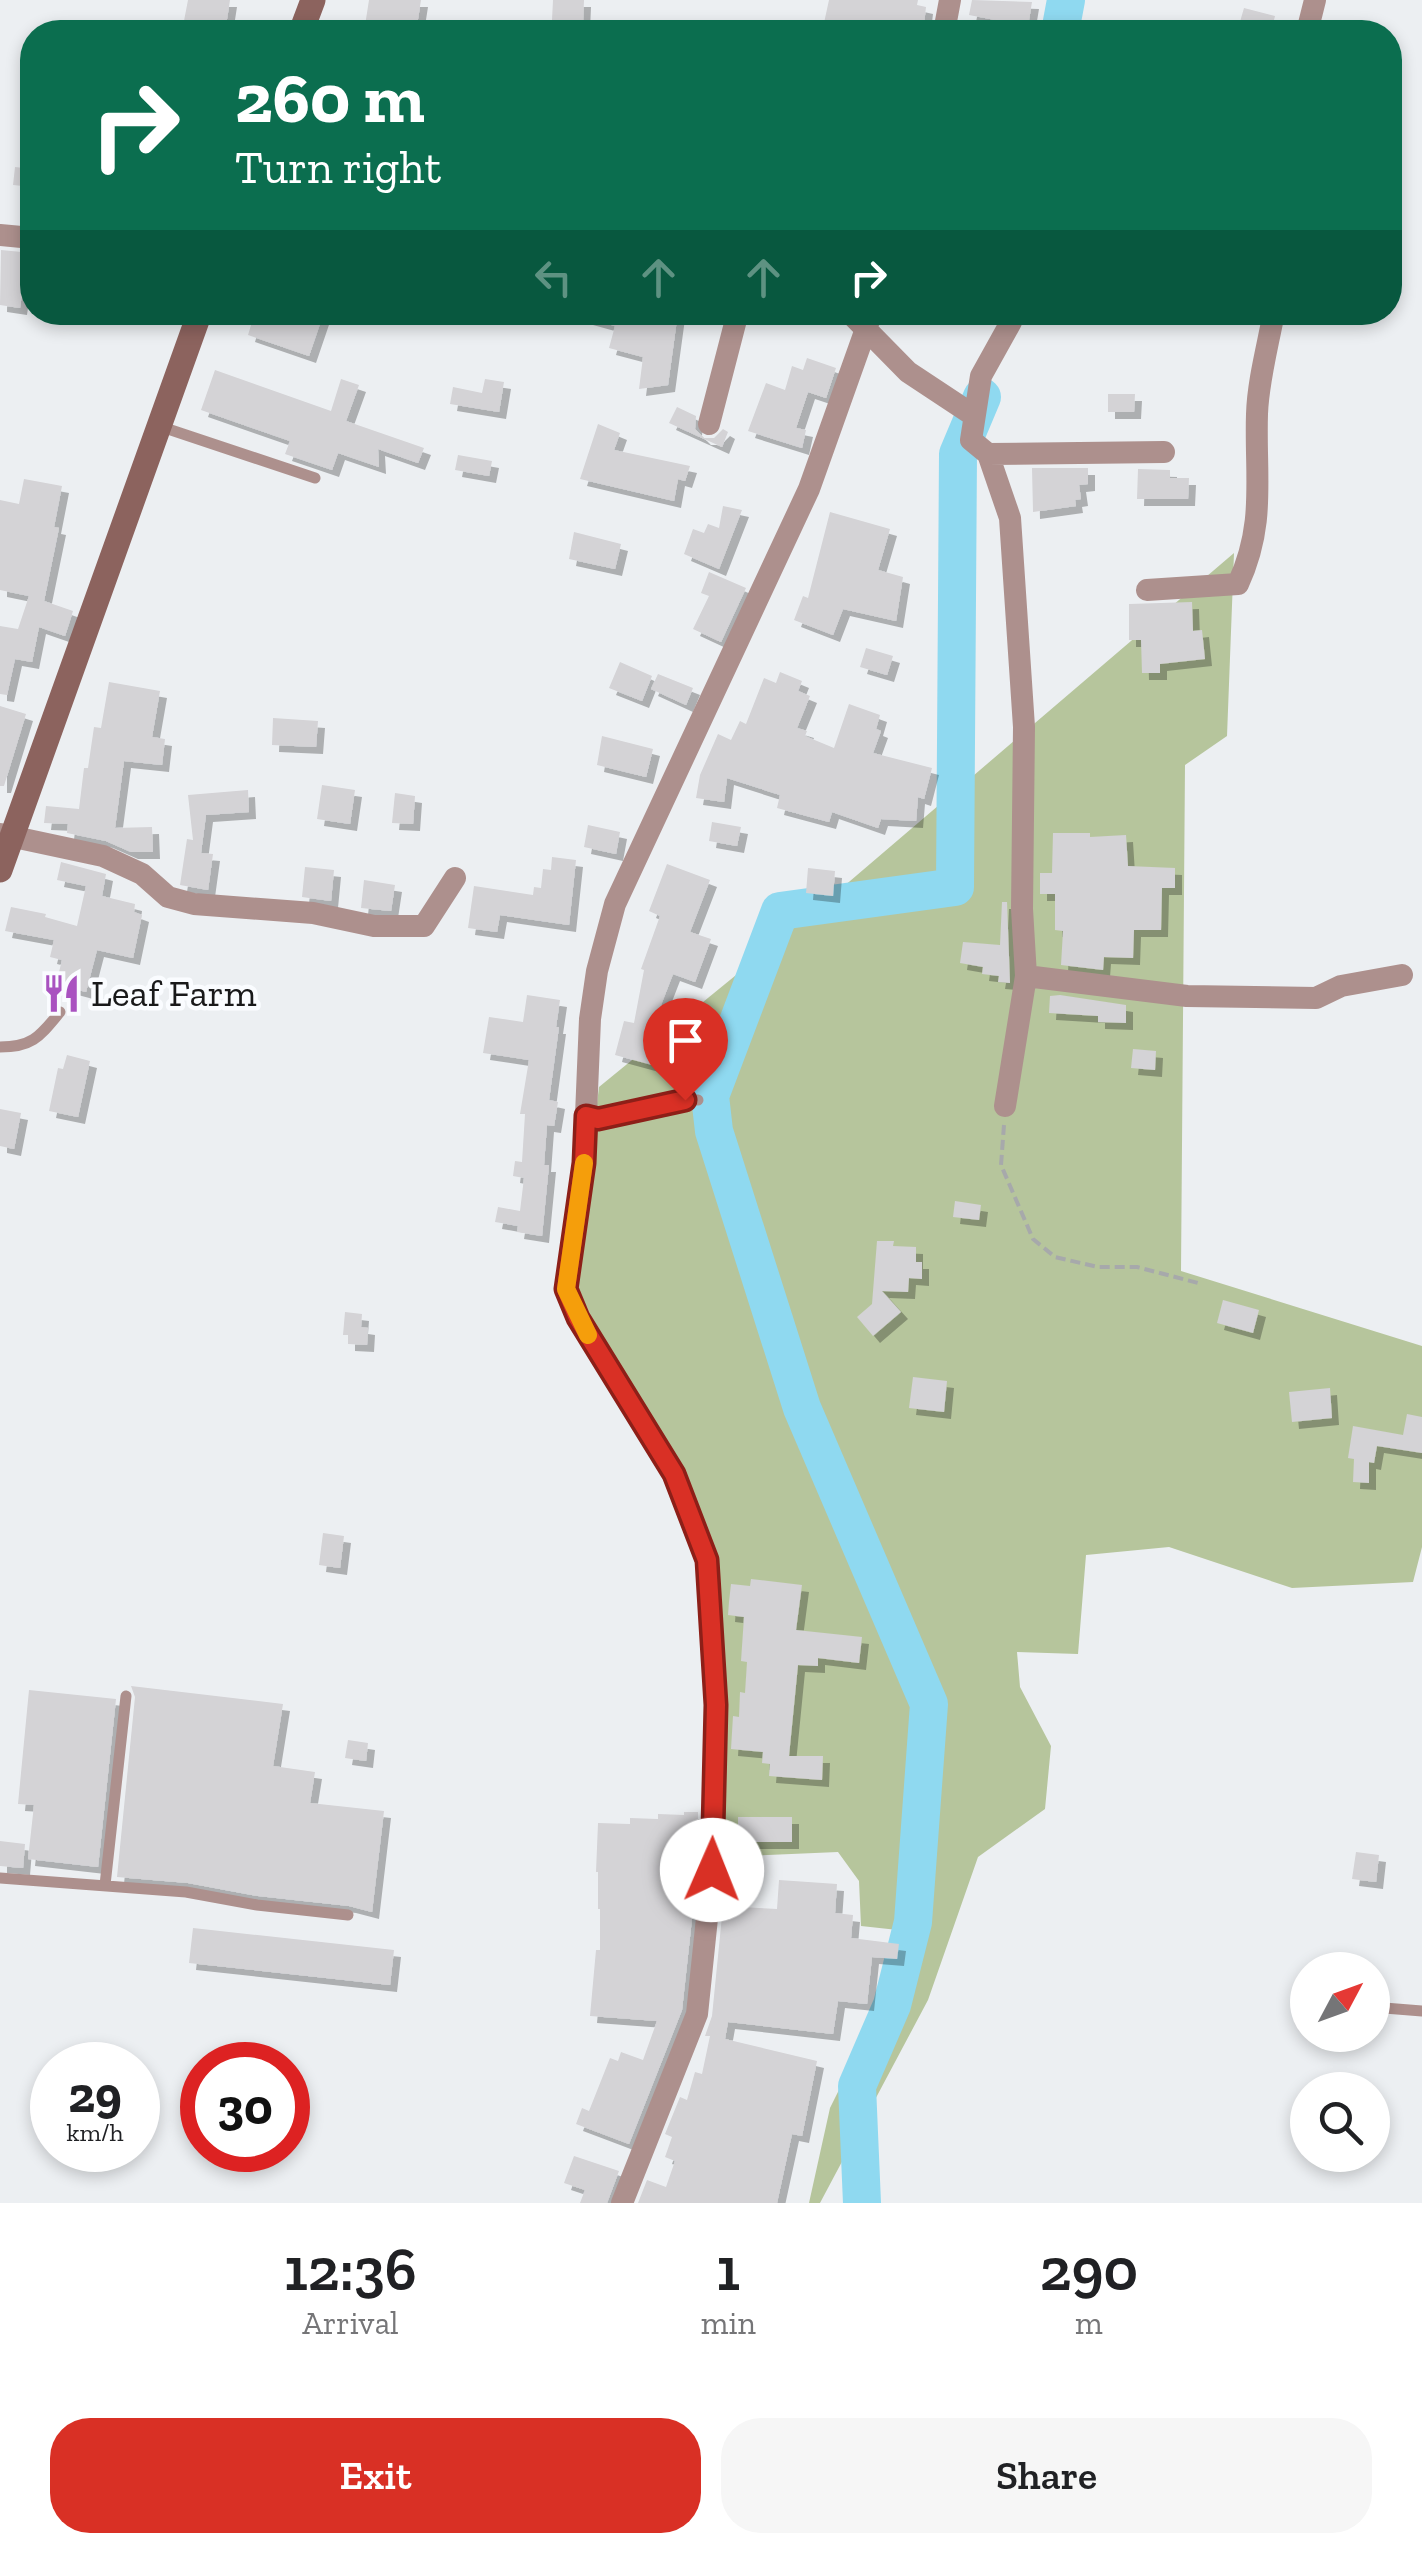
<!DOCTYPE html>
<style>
:root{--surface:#fff;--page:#f6f6f6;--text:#202124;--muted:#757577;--accent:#d93025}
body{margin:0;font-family:"Zilla Slab",serif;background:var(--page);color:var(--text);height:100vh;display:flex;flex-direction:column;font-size:38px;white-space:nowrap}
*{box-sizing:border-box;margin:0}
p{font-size:32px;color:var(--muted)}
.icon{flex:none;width:55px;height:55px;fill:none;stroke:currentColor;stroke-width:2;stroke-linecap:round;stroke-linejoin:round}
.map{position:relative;height:2203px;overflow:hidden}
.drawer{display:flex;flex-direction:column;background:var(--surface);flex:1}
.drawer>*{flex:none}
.top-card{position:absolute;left:20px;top:20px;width:1382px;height:305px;border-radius:40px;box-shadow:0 5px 15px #0003;background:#0b6e4f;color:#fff;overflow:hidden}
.needle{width:65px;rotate:49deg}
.fabs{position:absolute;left:1290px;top:1952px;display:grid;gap:20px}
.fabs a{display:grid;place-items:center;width:100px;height:100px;border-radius:50%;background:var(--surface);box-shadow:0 5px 15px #0003;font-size:50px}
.speed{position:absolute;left:30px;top:2042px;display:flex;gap:20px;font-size:50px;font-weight:700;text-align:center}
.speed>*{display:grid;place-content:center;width:130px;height:130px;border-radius:50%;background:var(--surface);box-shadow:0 5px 15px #0003;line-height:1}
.speed small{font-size:25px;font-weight:400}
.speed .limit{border:15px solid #d22;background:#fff;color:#111}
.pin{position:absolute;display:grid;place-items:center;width:85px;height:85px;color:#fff;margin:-102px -42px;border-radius:50% 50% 50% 0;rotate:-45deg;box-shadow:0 0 10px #0007}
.pin .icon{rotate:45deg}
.me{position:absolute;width:110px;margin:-55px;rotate:1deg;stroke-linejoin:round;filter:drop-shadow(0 0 8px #0008)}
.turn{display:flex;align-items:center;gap:35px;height:210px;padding:0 50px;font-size:45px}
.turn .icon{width:130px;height:130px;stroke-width:2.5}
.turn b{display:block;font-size:70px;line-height:85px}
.lanes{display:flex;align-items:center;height:95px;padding:0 50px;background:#0003;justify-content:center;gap:50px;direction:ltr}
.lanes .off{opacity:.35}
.eta{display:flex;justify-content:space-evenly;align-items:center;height:170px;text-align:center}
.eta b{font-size:60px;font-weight:600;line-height:70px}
.primary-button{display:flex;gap:20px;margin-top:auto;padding:20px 50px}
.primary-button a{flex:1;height:115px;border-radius:40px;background:var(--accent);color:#fff;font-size:40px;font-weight:600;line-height:115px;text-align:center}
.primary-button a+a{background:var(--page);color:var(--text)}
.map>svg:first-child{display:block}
.green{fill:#b6c59c}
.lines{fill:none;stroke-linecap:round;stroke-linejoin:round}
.river{stroke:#8fd9f0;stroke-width:38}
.building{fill:#d4d3d6;filter:url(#shadow)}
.path{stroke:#a7a9ab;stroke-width:4;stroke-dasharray:10 5;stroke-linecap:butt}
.lane{stroke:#ad908d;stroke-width:11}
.street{stroke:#ad908d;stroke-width:22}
.secondary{stroke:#8c635e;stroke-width:25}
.route-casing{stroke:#8d1f18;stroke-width:25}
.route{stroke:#d93025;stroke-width:18}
.slow{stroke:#f59e0b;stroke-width:18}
.labels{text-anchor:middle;stroke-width:9;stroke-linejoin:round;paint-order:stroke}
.poi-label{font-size:38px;fill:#19191a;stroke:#fafcff;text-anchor:start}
</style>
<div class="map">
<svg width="1422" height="2203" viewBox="0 0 1422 2203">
<defs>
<filter id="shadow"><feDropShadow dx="7" dy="7" stdDeviation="0" flood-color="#0004"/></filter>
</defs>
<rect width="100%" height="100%" fill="#eceff2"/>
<!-- green -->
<path class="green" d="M1234,553L1227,736L1185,765L1181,1271L1422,1346V1547L1413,1582L1292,1588L1169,1547L1086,1555L1078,1654L1017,1652L1020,1687L1051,1746L1045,1809L978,1857L928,2000L820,2203H809L830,2108L901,1965L907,1931L861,1926L859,1881L838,1852L725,1857L712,1558L574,1291L599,1087L829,899Z"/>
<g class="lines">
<!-- river -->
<path class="river" d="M1060,32L1066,0
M862,2203L857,2086L892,2005L913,1922L929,1704L802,1408L714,1131L710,1096L780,911L955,887L958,454L982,397"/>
</g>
<!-- building -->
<path class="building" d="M188,0H230L225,32L183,26Z
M369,0H421L416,32H364Z
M553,0H584L583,23L552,20Z
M829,0H918L917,5L926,7L923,32H822Z
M972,0L1032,2L1028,26L969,15Z
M1244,8L1275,16L1271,32H1237Z
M15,167L32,169V187L13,185Z
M1,250L32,253L28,295L22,294L20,308L0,305Z
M255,312H324L309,356L248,335Z
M587,312H678L668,385L639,389L643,357L609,348L615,326L586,318Z
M807,358L836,368L826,398L808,392L796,428L806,430L802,448L748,431L766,383L785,390L792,366L803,370Z
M215,370L331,411L341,379L359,385L346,421L424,448L418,463L378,449L379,467L338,453L332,470L285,454L290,441L201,410Z
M485,379L504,382L499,412L450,404L453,387L482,393Z
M1108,394H1135L1134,412H1108Z
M677,407L696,416L695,429L704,438H714L723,429L728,432L722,447L669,423Z
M598,424L620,433L614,450L690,466L685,481L678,479L674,501L580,479Z
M458,455L492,461L489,476L455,470Z
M1032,468H1088V484L1079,485L1081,499L1075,500L1076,506L1033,512Z
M1138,469L1170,470V478H1189L1188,499H1137Z
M24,479L62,486L54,527L59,528L44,601L73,611L65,636L39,627L32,662L15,659L7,695L0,694V626L18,629L29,596L0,590V500L19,504Z
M723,506L742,510L719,569L684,554L693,529L704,533L708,524L719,528Z
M830,512L890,529L878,570L903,577L896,621L843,609L833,635L794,620L803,596L808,598Z
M574,532L621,544L615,569L569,559Z
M709,572L746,588L721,642L693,629L709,596L701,593Z
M1192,602L1193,631L1202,630L1205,659L1160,664V673H1142L1141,640H1129V604Z
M866,648L893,656L887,675L860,667Z
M620,662L652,676L642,701L609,688Z
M780,672L802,681L798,691L810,696L797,728L807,731L805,736L834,748L849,704L880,715L876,729L881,731L873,753L932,768L924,799L918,797L916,821L881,819L878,828L832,812L829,822L777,808L780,795L727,778L724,802L696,798L700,775L718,734L731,740L740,721L746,724L764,678L776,683Z
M658,674L693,688L686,705L651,689Z
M109,682L160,691L152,737L165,739L162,765L124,761L115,828L152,827L153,852H131L106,841L67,833L68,824L44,823L46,806L79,809L84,768H88L94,727L101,728Z
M0,706L26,714L4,786H0Z
M273,718L318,721L316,747L272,745Z
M602,736L653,749L646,777L597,765Z
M322,785L355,790L350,824L317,819Z
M248,790L249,812L206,815L201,853L213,854L208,890L180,885L187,839L193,840L188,795Z
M395,793L415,796L413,824L392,823Z
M712,822L741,827L737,846L709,841Z
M588,825L620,832L616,854L584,847Z
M1053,833H1090V837L1126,835L1128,866L1175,868V888H1162L1161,930H1134L1133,958L1104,957L1103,970L1061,965L1063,931L1055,930V894H1040V873H1052Z
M552,857L576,860L569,925L500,915L497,932L468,928L474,886L533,895L534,887L541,888L543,869L551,870Z
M61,862L106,874L102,896L135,904L134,912L142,915L133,958L97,950L86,992L56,984L62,960L50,957L54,940L5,931L11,907L46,914L45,917L77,926L86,886L57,880Z
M667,864L710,880L690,932L711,939L695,982L673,974L661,1005L667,1006L652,1065L615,1055L624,1021L634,1023L644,970L641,969L660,916L649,911Z
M305,867L334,870L331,901L302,897Z
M808,868L835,871L833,896L806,893Z
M364,880L395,885L391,911L361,908Z
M1002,902H1007L1010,983L998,982L999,976L982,974L983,967L960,963L963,942L1000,945Z
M527,995L560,1000L556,1027H559L549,1100L558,1102L554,1126L547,1125L544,1165H549L542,1236L517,1232L518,1226L495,1222L498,1207L520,1211L524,1178L513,1176L515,1161L522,1162L525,1114H520L529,1060L483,1053L489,1017L523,1022Z
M1060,995L1126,1005V1023L1098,1022V1016L1049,1013L1050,996Z
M1133,1049L1156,1051L1155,1070L1131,1068Z
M67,1055L90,1061L78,1117L49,1111L58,1068L63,1069Z
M0,1109L21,1113L14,1149L0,1146Z
M955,1201L981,1205L979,1220L953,1217Z
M877,1241H894L893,1246L916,1247V1262H922V1279L909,1278L908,1292L882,1291L901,1312L873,1336L857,1317L872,1304Z
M1223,1300L1259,1310L1253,1333L1217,1323Z
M345,1312L362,1314L361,1327L368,1328L367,1345L348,1344V1335H343Z
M913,1377L947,1381L944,1412L909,1408Z
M1330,1388L1332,1418L1292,1422L1289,1392Z
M1407,1414L1422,1417V1453L1377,1446L1374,1463L1369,1462V1483L1353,1482L1354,1459L1348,1458L1353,1426L1403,1435Z
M323,1533L344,1536L340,1568L319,1565Z
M751,1579L802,1585L796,1630L862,1637L859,1663L818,1658V1666L798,1665L789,1756H823L822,1780L769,1776L770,1764L762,1763L763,1752L731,1749L733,1716L739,1717L740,1692L745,1693L747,1662L741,1661L744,1617L728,1615L729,1602L731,1584L750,1586Z
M131,1686L283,1704L273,1766L315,1772L310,1803L384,1811L372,1912L349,1906L258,1896L188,1883L117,1877L135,1697Z
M29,1690L116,1699L98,1867L28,1859L34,1805L18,1804Z
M348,1740L368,1743L366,1761L345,1758Z
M684,1812H698L697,1873L682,2010L629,2144L576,2124L582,2108L589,2111L610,2058L618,2061L621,2052L643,2060L657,2021L590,2016L596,1950H600V1909H598V1872H596L598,1823L630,1824V1818L658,1819V1814L684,1815Z
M738,1817H792V1842H738Z
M0,1841L25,1844L23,1868L0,1866Z
M1356,1852L1379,1855L1376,1882L1352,1879Z
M779,1880L837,1884L835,1913L853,1915L851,1938L899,1944L897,1959L872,1957L867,2004L838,2001L833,2034L728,2022L725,2039L817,2061L802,2136L792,2134L777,2203H638L647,2180L666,2187L675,2161L665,2157L672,2137L665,2134L680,2097L687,2100L695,2072L702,2074L710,2036H705L712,2016L723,1906L777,1909Z
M193,1928L394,1950L390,1985L189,1963Z
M574,2156L619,2171L607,2203H580L585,2190L564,2183Z"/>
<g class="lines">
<!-- path -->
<path class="path" d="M1004,1125L1001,1165L1033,1239L1055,1257L1098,1267H1137L1202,1284"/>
<!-- lane -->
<path class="lane" d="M159,426L315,478
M0,1047C33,1047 40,1036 60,1012
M586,1116C623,1124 660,1099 698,1100
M0,1878L186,1892L257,1905L348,1915
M105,1885L126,1696
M1372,2007L1422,2011"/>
<!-- street -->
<path class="street" d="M944,32L950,0
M1307,32L1315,0
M0,235L32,238
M849,312L908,372L973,415
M709,424L738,312
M988,454L1164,452
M1147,590L1238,584C1266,524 1255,477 1257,414C1258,381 1268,345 1274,312
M0,834L103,856L142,874L168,897L194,904L313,913L374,926H424L455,878
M1026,976L1187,996L1316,998L1341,986L1402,975
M1005,1106L1026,976L1022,909L1024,727L1010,518L988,454L971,440L981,376L1011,322L1009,312
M622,2203L697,2014L712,1870L716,1705L707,1560L674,1474L578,1318L566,1289L584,1163L590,1019L597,971L615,904L809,489L872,312"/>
<!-- secondary -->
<path class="secondary" d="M301,32L313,0
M0,870L200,312"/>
</g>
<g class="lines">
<defs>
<path id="route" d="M685,1100L598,1119L586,1116L584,1163L566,1289L578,1318L674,1474L707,1560L716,1705L712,1870"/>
</defs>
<!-- route casing -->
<use href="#route" class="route-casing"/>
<!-- route -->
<use href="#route" class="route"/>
<!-- slow -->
<path class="slow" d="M584,1163L566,1289L588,1335"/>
</g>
<!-- icons -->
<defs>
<symbol id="restaurant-bare" viewBox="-9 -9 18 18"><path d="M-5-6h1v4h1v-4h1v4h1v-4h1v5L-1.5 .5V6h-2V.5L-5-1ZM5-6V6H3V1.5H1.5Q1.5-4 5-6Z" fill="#a952c0" stroke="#fafcff" stroke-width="2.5" paint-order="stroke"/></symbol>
</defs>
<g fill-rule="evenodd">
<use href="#restaurant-bare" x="34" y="966" width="55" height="55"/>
</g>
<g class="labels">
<!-- poi labels -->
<g class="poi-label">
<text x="91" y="1006">Leaf Farm</text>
</g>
</g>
</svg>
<div class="fabs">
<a><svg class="needle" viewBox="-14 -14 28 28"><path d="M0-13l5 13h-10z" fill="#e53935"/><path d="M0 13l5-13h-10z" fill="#757577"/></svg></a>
<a><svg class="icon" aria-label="search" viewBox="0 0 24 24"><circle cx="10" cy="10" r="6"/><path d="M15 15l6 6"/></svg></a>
</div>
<div class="speed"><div>29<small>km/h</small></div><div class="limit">30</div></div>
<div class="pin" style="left:685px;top:1100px;background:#d93025"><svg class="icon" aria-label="arrive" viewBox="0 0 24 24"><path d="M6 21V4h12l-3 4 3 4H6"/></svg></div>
<svg class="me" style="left:712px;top:1870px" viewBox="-20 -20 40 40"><circle r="19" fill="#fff"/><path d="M0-13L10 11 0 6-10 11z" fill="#d93025"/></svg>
<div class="top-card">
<div class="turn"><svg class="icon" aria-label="right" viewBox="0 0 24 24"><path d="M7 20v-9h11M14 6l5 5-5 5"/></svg><div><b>260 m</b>Turn right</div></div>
<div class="lanes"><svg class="icon off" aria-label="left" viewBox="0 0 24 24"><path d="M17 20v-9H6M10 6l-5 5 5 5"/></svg><svg class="icon off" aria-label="ahead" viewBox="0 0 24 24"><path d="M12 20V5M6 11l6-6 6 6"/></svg><svg class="icon off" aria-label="ahead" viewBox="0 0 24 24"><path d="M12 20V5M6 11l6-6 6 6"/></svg><svg class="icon" aria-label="right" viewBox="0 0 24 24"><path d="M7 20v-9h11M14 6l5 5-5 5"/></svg></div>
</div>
</div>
<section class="drawer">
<div class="eta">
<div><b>12:36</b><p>Arrival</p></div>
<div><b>1</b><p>min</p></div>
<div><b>290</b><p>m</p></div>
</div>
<div class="primary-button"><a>Exit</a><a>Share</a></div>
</section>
